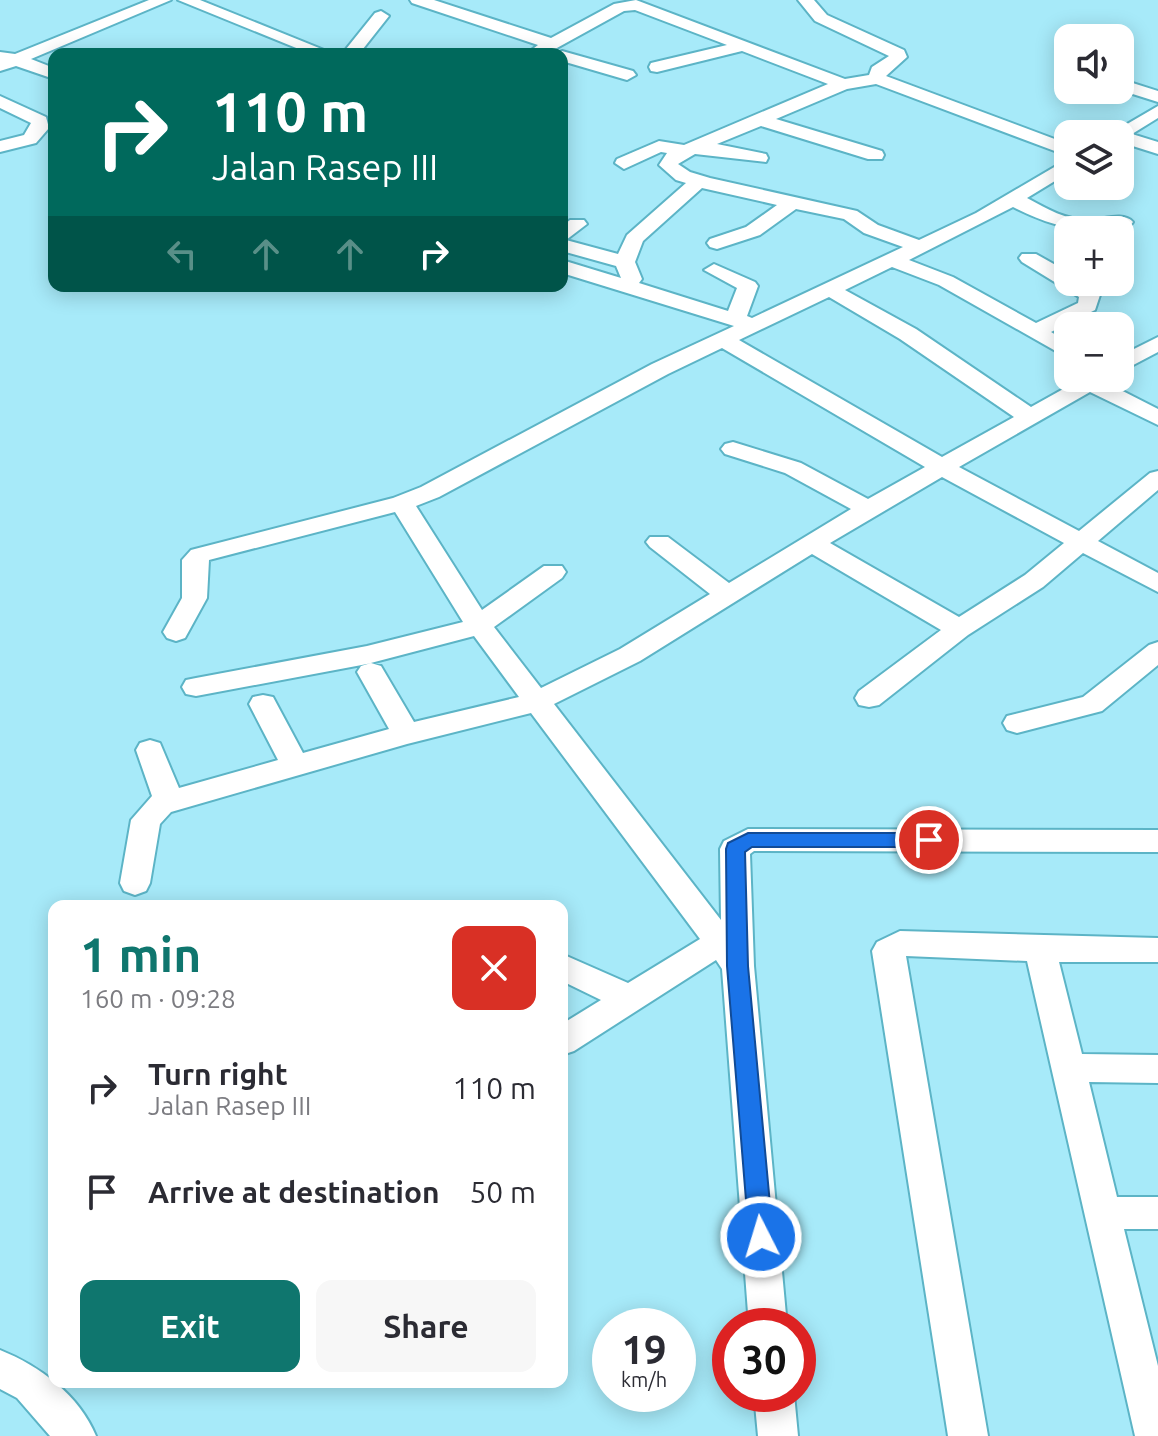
<!DOCTYPE html>
<meta charset="utf-8">
<style>
:root{--surface:#fff;--page:#f7f7f7;--text:#2b2b33;--muted:#7c7c81;--accent:#0f766e}
body{margin:0;font-family:Ubuntu,sans-serif;background:var(--page);color:var(--text);height:100vh;display:flex;flex-direction:column;font-size:30px;white-space:nowrap}
*{box-sizing:border-box;margin:0}
p{font-size:26px;color:var(--muted)}
.icon{flex:none;width:44px;height:44px;fill:none;stroke:currentColor;stroke-width:2;stroke-linecap:round;stroke-linejoin:round}
.map{position:relative;flex:1;overflow:hidden}
.details{position:absolute;left:48px;top:900px;width:520px;height:488px;display:flex;flex-direction:column;background:var(--surface);border-radius:16px;box-shadow:0 4px 20px #0003}
.details>*{flex:none}
.top-card{position:absolute;left:48px;top:48px;width:520px;height:244px;border-radius:16px;box-shadow:0 4px 20px #0003;background:#00695c;color:#fff;overflow:hidden}
.fabs{position:absolute;left:1054px;top:24px;display:grid;gap:16px}
.fabs a{display:grid;place-items:center;width:80px;height:80px;border-radius:16px;background:var(--surface);box-shadow:0 4px 20px #0003;font-size:40px}
.speed{position:absolute;left:592px;top:1308px;display:flex;gap:16px;font-size:40px;font-weight:700;text-align:center}
.speed>*{display:grid;place-content:center;width:104px;height:104px;border-radius:50%;background:var(--surface);box-shadow:0 4px 20px #0003;line-height:1}
.speed small{font-size:20px;font-weight:400}
.speed .limit{border:12px solid #d22;background:#fff;color:#111}
.pin{position:absolute;display:grid;place-items:center;width:68px;height:68px;color:#fff;margin:-34px;border:4px solid #fff;border-radius:50%;box-shadow:0 2px 8px #0007}
.me{position:absolute;width:88px;margin:-44px;rotate:355deg;stroke-linejoin:round;filter:drop-shadow(0 0 6px #0008)}
.turn{display:flex;align-items:center;gap:28px;height:168px;padding:0 32px;font-size:36px}
.turn .icon{width:104px;height:104px;stroke-width:2.5}
.turn b{display:block;font-size:56px;line-height:68px}
.lanes{display:flex;align-items:center;height:76px;padding:0 32px;background:#0003;justify-content:center;gap:40px;direction:ltr}
.lanes .off{opacity:.35}
.round{display:grid;place-items:center;flex:none;width:84px;height:84px;border-radius:16px;background:var(--page)}
.headline{display:flex;align-items:center;justify-content:space-between;height:136px;padding:0 32px}
h1{font-size:48px;font-weight:700;line-height:60px;color:var(--accent)}
.cta{display:flex;gap:16px;margin-top:auto;padding:16px 32px}
.cta a{flex:1;height:92px;border-radius:16px;background:var(--accent);color:#fff;font-size:32px;font-weight:700;line-height:92px;text-align:center}
.cta a+a{background:var(--page);color:var(--text)}
ul{padding:0;list-style:none}
li{display:flex;align-items:center;gap:24px;height:104px;padding:0 32px}
li div{flex:1}
li b{display:block;font-size:30px}
li em{font-style:normal}
.map>svg:first-child{display:block}
.lines{fill:none;stroke-linecap:round;stroke-linejoin:round}
.minor-casing{stroke:#5cb4c6;stroke-width:4}
.minor{fill:#fff;fill-rule:evenodd}
.route{fill:#1a73e8;stroke:#114b97;stroke-width:2}
</style>
<div class="map">
<svg width="1158" height="1436" viewBox="0 0 1158 1436">
<rect width="100%" height="100%" fill="#a7eaf9"/>
<g class="lines">
<defs>
<path id="minor" d="M149,0H171L31,59L54,68V79L16,66L0,71V52L15,54Z
M178,0H200L334,54H311Z
M410,0H434L551,38L614,4L636,0L845,79L869,75L872,67L889,56L815,21L798,0H814L827,15L904,50L907,57L886,76L1068,144V156L876,84L847,89L776,119L882,151L884,155L882,159H868L761,126L717,144L766,154L768,158L766,162L695,154L678,164L690,172L710,178L857,211L878,225L919,240L976,213L1068,159V173L1027,198C1047,209 1066,220 1089,220C1103,220 1123,211 1133,222L1130,226C1087,237 1051,226 1013,207L909,260L953,277L1036,323L1078,303L1079,297L1022,262L1019,258L1022,254H1036L1068,272V282H1084L1100,295L1095,310L1051,332L1068,342V358L939,285L892,267L845,290L916,329L1031,407L1083,378H1110L1107,383L1158,409V425L1090,392L959,467L1079,531L1150,473L1158,471V490L1098,541L1158,573V592L1083,553L1043,587L968,635L879,705L869,707L859,705L855,698L859,691L941,630L812,554L640,661L554,704L721,920L720,849L724,841L748,829L1158,830V852L754,851L750,854L754,966L787,1326H749L722,969L716,960L574,1051L562,1055V1024L601,1000L562,981V954L628,983L700,939L531,713L407,744L171,812L160,824L150,883L146,891L135,895L124,891L120,883L131,820L152,796L136,750L140,743L150,740L160,743L179,788L278,760L249,704L253,697L263,695L273,697L303,753L389,729L357,672L361,666L371,663L381,666L414,722L519,697L474,636L367,664L196,696L186,694L182,687L186,680L196,678L367,646L463,622L395,512L209,560L207,598L185,638L176,641L167,638L163,632L182,598V560L191,550L393,498L421,487L652,364L734,326L562,273V260L621,278L616,266L562,251V226L570,220H584L587,224L566,240L618,254L627,235L686,183L676,180L659,165L667,153L661,152L624,169L615,163L617,159L659,141L684,145L828,84L742,51L657,72L651,71L649,67L651,63L727,45L635,10L624,11L546,54H526L538,45L412,3ZM702,188L777,205L746,227L710,239L707,243L710,247L717,249L760,235L796,209L844,219L864,233L903,247L752,318L747,316L758,286L755,282L714,264L704,270L737,288L728,311L639,283L642,279L635,262L643,241ZM829,297L900,339L1014,417L942,457L739,340ZM722,348L925,467L868,499L801,463L733,442L725,444L721,449L725,454L785,473L851,509L729,583L668,537H650L646,542L650,547L710,594L620,649L541,688L494,627L562,578L566,572L562,566H544L482,610L416,506L439,497L668,374ZM942,477L1064,543L1025,575L959,617L830,543Z
M381,11L389,16L359,54H342L375,13Z
M562,51L633,71L636,75L627,80L562,61V54H555Z
M1120,79L1158,91V102L1120,90Z
M0,96L46,117L49,128L36,143L0,152V141L24,135L31,123L0,108Z
M1158,106V118L1132,134L1158,142V154L1120,142V134H1110Z
M1158,337V352L1120,372V356Z
M1158,642V665L1102,711L1017,733L1007,730L1003,723L1007,716L1083,697L1149,645Z
M900,931L1158,938V962H1059L1082,1054L1158,1055V1083L1089,1082L1117,1197H1158V1229H1124L1158,1366V1436H1135L1027,961L906,956L988,1436H948L872,951L877,942Z
M0,1350C40,1366 79,1395 96,1436H50L17,1398L0,1389Z
M754,1394H794L798,1436H758Z"/>
</defs>
<!-- minor casing -->
<use href="#minor" class="minor-casing"/>
<!-- minor -->
<use href="#minor" class="minor"/>
</g>
<!-- route -->
<path class="route" d="M748,833H929L939,840L929,847H752L745,852L748,966L773,1237L769,1245L761,1248L752,1245L749,1237L727,966L726,849L728,843Z"/>
</svg>
<div class="fabs">
<a><svg class="icon" aria-label="sound" viewBox="0 0 24 24"><path d="M4 9h4l5-4v14l-5-4H4zM17 9q2 3 0 6"/></svg></a>
<a><svg class="icon" aria-label="layers" viewBox="0 0 24 24"><path d="M12 4l9 5-9 5-9-5zM3 14l9 5 9-5"/></svg></a>
<a>+</a>
<a>−</a>
</div>
<div class="speed"><div>19<small>km/h</small></div><div class="limit">30</div></div>
<div class="pin" style="left:929px;top:840px;background:#d93025"><svg class="icon" aria-label="arrive" viewBox="0 0 24 24"><path d="M6 21V4h12l-3 4 3 4H6"/></svg></div>
<svg class="me" style="left:761px;top:1237px" viewBox="-20 -20 40 40"><circle r="17" fill="#1a73e8" stroke="#fff" stroke-width="3"/><path d="M0-11L8 9 0 5-8 9z" fill="#fff"/></svg>
<div class="top-card">
<div class="turn"><svg class="icon" aria-label="right" viewBox="0 0 24 24"><path d="M7 20v-9h11M14 6l5 5-5 5"/></svg><div><b>110 m</b>Jalan Rasep III</div></div>
<div class="lanes"><svg class="icon off" aria-label="left" viewBox="0 0 24 24"><path d="M17 20v-9H6M10 6l-5 5 5 5"/></svg><svg class="icon off" aria-label="ahead" viewBox="0 0 24 24"><path d="M12 20V5M6 11l6-6 6 6"/></svg><svg class="icon off" aria-label="ahead" viewBox="0 0 24 24"><path d="M12 20V5M6 11l6-6 6 6"/></svg><svg class="icon" aria-label="right" viewBox="0 0 24 24"><path d="M7 20v-9h11M14 6l5 5-5 5"/></svg></div>
</div>
<section class="details">
<div class="headline"><div><h1>1 min</h1><p>160 m · 09:28</p></div><a class="round" style="background:#d93025;color:#fff"><svg class="icon" aria-label="close" viewBox="0 0 24 24"><path d="M6 6l12 12M18 6L6 18"/></svg></a></div>
<ul>
<li><svg class="icon" aria-label="right" viewBox="0 0 24 24"><path d="M7 20v-9h11M14 6l5 5-5 5"/></svg><div><b>Turn right</b><p>Jalan Rasep III</p></div><em>110 m</em></li>
<li><svg class="icon" aria-label="arrive" viewBox="0 0 24 24"><path d="M6 21V4h12l-3 4 3 4H6"/></svg><div><b>Arrive at destination</b></div><em>50 m</em></li>
</ul>
<div class="cta"><a>Exit</a><a>Share</a></div>
</section>
</div>
